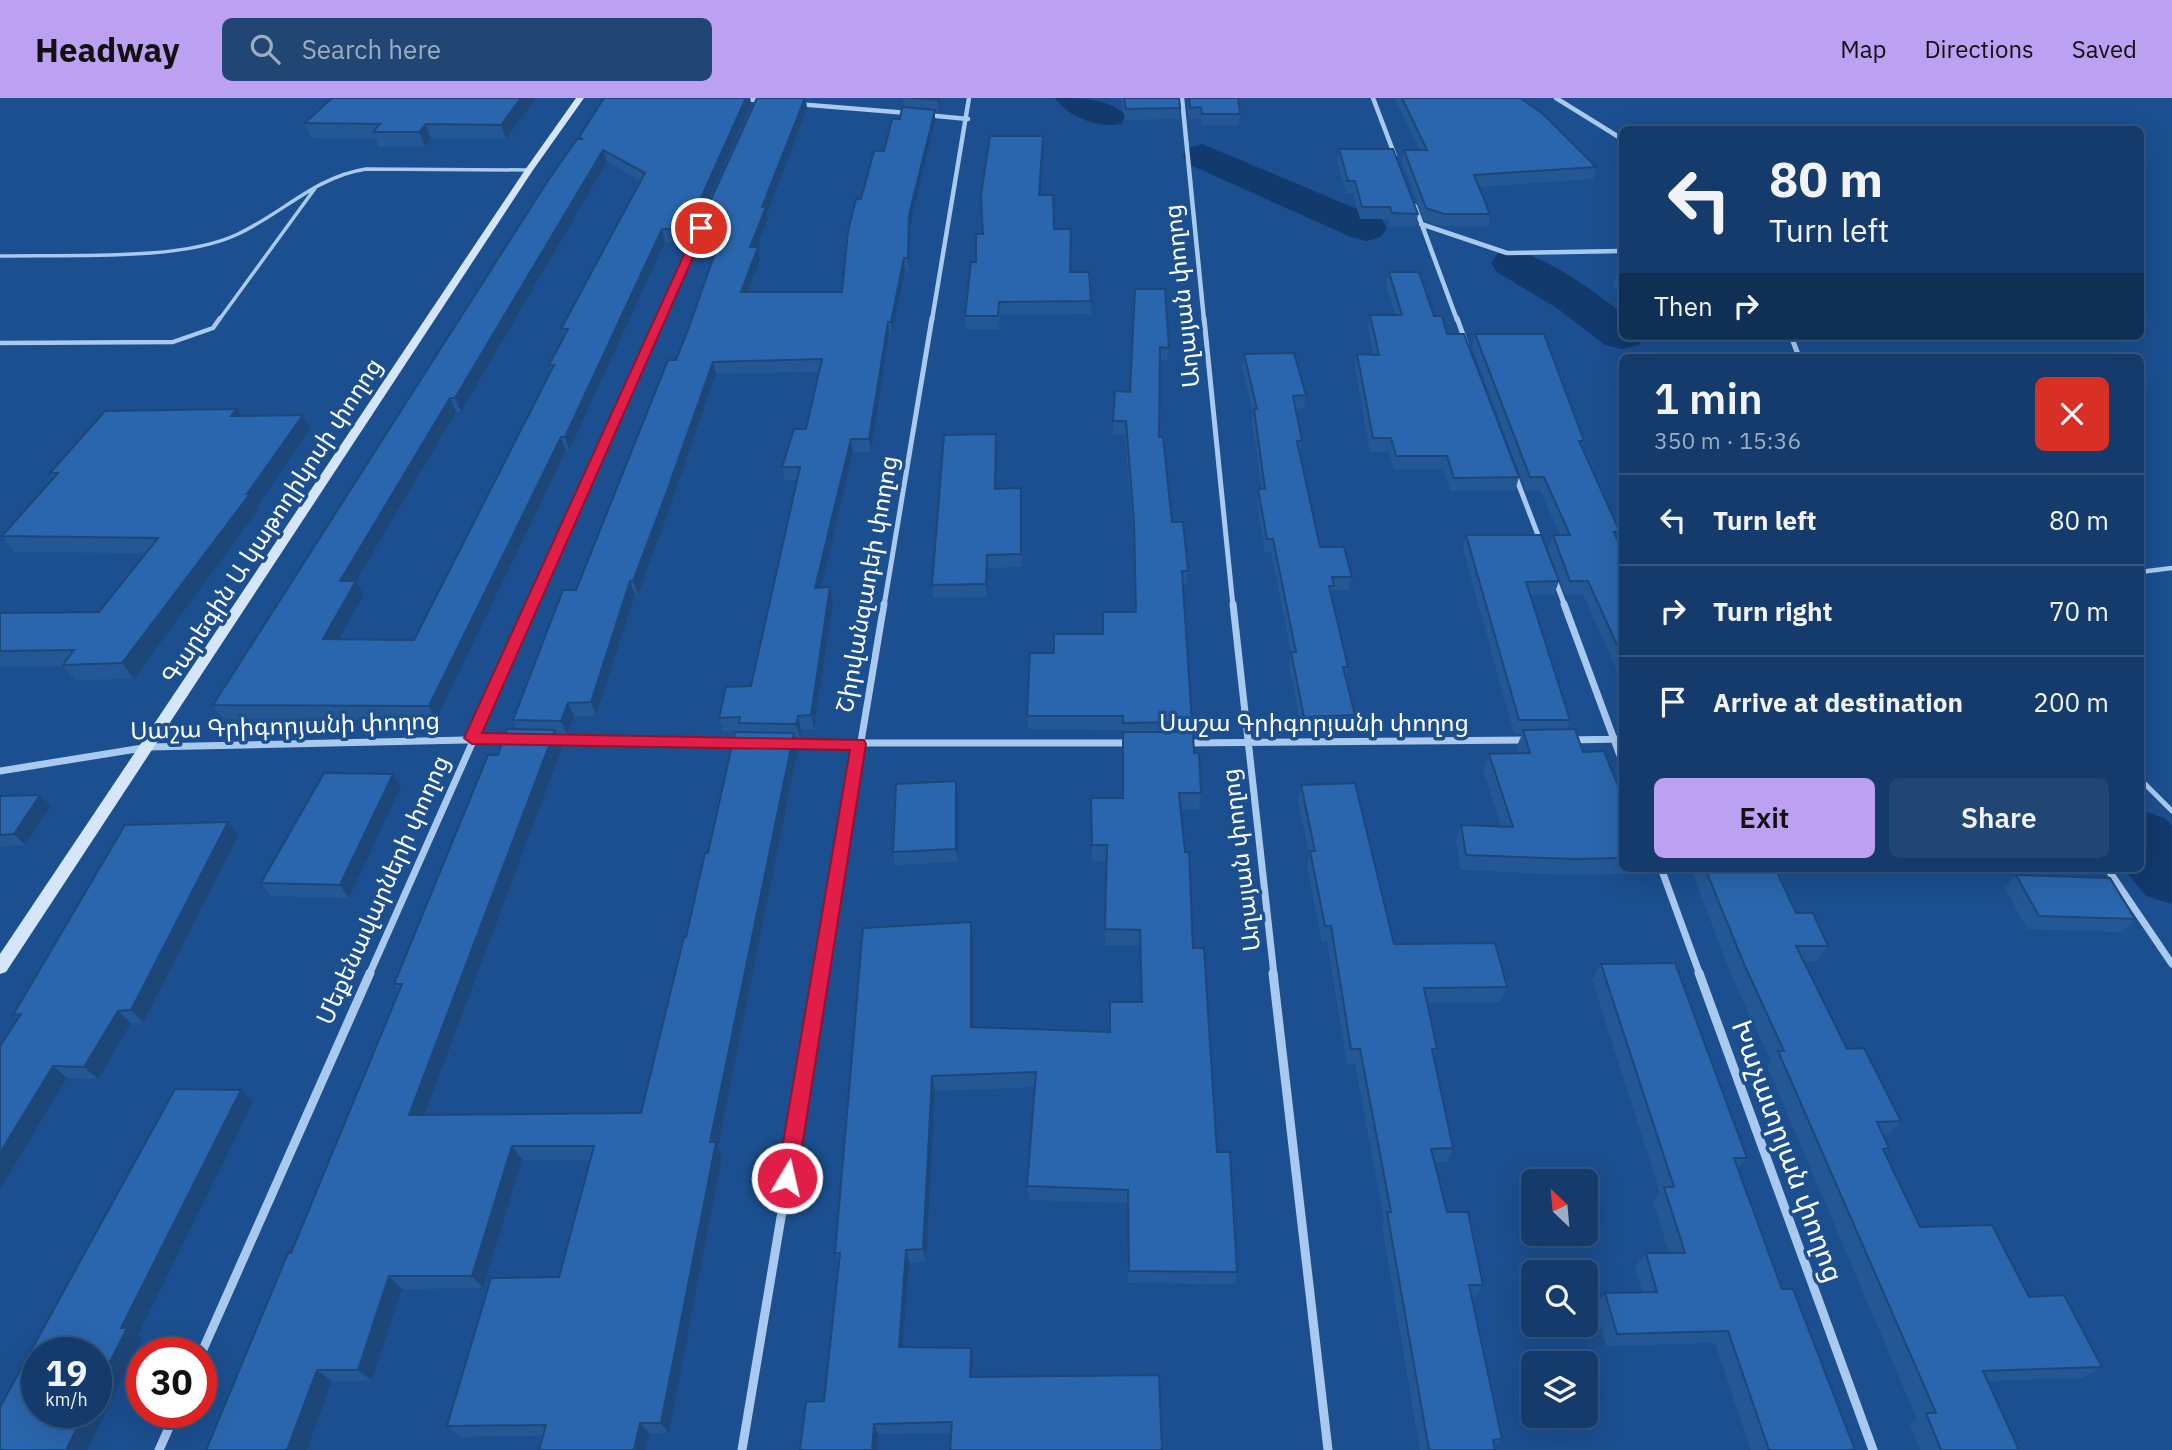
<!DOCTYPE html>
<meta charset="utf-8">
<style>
:root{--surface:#143b6b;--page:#214673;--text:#f1f3f6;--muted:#9dadc1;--line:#33557e;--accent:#bca0f2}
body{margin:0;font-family:"IBM Plex Sans","Noto Sans Armenian",sans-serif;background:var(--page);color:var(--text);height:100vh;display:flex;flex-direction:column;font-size:26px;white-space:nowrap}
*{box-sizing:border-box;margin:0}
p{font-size:23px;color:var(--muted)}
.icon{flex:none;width:38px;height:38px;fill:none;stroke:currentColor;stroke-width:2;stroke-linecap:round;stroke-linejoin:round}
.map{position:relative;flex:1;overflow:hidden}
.details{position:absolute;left:1619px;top:256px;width:525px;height:518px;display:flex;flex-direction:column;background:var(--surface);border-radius:10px;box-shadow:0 7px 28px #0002,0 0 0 2px var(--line)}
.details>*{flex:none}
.guide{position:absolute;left:1619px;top:28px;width:525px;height:214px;border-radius:10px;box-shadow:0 7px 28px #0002,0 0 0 2px var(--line);background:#143b6b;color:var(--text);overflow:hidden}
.needle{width:46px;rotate:334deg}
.buttons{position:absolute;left:1521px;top:1071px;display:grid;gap:14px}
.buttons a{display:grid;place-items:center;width:77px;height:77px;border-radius:10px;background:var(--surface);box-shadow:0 7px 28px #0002,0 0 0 2px var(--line);font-size:35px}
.speed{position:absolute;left:21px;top:1239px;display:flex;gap:14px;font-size:35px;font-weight:700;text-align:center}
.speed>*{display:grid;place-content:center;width:91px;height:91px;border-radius:50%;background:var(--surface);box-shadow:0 7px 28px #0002,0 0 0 2px var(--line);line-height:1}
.speed small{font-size:18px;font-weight:400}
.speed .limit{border:10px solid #d22;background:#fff;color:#111}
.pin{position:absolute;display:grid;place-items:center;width:60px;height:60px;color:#fff;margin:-30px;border:4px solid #fff;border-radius:50%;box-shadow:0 2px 7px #0007}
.me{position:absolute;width:77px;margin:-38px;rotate:9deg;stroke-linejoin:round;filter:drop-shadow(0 0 5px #0008)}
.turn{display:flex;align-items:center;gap:24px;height:147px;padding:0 35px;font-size:32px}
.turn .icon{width:91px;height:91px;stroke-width:2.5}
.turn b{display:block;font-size:49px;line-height:60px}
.then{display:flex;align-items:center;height:66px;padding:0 35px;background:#0003;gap:14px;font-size:26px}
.round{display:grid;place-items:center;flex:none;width:74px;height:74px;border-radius:10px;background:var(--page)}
.overview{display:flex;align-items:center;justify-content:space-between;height:119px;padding:0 35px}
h1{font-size:42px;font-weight:600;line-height:52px}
.action{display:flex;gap:14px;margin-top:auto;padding:14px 35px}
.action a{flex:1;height:80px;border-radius:10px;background:var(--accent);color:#111;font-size:28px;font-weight:600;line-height:80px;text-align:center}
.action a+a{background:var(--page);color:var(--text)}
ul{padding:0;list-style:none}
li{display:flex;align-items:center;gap:21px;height:91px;padding:0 35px;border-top:2px solid var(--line)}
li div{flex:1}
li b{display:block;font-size:26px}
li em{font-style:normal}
header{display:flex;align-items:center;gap:42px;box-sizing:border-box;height:98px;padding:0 35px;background:var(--accent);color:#111}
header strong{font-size:33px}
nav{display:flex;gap:38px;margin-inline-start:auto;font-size:24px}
.search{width:490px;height:63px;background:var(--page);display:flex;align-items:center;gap:18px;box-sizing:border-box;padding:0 24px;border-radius:10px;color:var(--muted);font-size:26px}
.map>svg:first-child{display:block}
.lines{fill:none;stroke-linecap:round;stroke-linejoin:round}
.river{fill:#123a6d;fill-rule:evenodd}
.lane-far2{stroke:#a9c9ee;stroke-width:3.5}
.lane-far1{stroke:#a9c9ee;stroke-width:4.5}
.lane{stroke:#a9c9ee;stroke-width:5}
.street-far3{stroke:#a9c9ee;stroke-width:4.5}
.street-far2{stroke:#a9c9ee;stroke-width:5}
.street-far1{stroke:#a9c9ee;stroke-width:7}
.street{stroke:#a9c9ee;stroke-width:9}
.secondary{fill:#d6e6fa;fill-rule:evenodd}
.wall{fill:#245895;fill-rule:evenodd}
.shaded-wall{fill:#1d4779}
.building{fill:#2a66ad;stroke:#1d4779;stroke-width:2;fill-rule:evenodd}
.route{fill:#e11d48;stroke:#92132f;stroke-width:2}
.labels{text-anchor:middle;stroke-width:7;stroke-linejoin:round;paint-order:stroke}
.street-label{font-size:24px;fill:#fff;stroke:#1b4f8f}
.near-street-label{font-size:28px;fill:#fff;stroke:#1b4f8f}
</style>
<header>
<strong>Headway</strong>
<div class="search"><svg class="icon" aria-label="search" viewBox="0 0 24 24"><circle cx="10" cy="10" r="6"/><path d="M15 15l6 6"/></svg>Search here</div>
<nav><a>Map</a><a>Directions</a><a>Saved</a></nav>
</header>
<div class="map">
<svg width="2172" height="1352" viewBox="0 0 2172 1352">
<rect width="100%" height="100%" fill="#1b4f8f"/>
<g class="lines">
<!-- river -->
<path class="river" d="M1055,0C1080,0 1110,0 1126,18L1121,26C1100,31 1068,19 1055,0Z
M1202,46L1381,121L1387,130L1381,139L1366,143L1351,139L1188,66L1183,58L1188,50Z
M1513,152C1553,162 1590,191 1622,215V238H1645L1639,247L1622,251L1605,247L1557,210L1497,174L1491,165L1497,156Z
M2140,712L2165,720L2172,728V806L2146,798L2123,770H2140Z"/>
<!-- lane-far2 -->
<path class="lane-far2" d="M0,158C67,156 180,164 238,136C283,115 315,79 366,71L529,72
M219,222L316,89"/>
<!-- lane-far1 -->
<path class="lane-far1" d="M0,245L173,244L213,230L220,220
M2140,474L2172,470"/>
<!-- lane -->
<path class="lane" d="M2140,681L2172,713"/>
<!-- street-far3 -->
<path class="street-far3" d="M735,0L765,3
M1182,0L1204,222
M1373,0L1395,58
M1556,0L1622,41
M797,6L908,15
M926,17L968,21
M1415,108L1457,222
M1421,126L1507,155L1622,153
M660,222L702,127
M932,222L969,0"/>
<!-- street-far2 -->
<path class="street-far2" d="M1204,220L1233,508
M1457,220L1466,245
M1791,238L1799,259
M1515,377L1541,445
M1555,482L1565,508
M533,508L661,220
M884,508L932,220"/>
<!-- street-far1 -->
<path class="street-far1" d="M1233,506L1274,877
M1564,506L1622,663
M552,642L739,644
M1570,642L1622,641
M790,645H1131
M1185,645L1527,642
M0,673L149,649L512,641
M1661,770L1700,877
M2107,770L2172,866
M369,877L534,506
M822,877L884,506"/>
<!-- street -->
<path class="street" d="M1273,875L1328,1352
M1699,875L1873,1352
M201,1256L370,875
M159,1352L176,1314
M742,1352L822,875"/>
<!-- secondary -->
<path class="secondary" d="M576,0H584L533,72L6,874L0,876V856L525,72Z"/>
</g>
<!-- wall -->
<path class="wall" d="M536,0L506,41H431L425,49H379L376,41L311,40L305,25Z
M604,0H750L751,6L690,144H665L569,353H566L436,622L223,621L213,607L580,41L579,39ZM607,64L641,83L561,231L564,239L549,267L551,273L414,542L339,541L364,497L356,483L456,314H461Z
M757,0H811V2L806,1L807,11L767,116L768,121L758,149L760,161L749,194H842L861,101L900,21L904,9L903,0H941L939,14L935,13V23L910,129L909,173H905L892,236H889L871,354L853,355L821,490L830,489L833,503L814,631H801L800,639H795L798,651L718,1049L722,1058L669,1335L460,1339L447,1328L559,1179L590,1062H522L483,1190L402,1191L372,1283H332L307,1352L291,1155L399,892L394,886L498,657L518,632L513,622L576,492L676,262L689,229L719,144H700L697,132ZM819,274L806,331L782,369L785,382H797L751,588L719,620L723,633L741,632V634L686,839L641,1015L426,1017L563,648L557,636H567L574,618H596L635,497H638L670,409L716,276Z
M1121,0H1179V21L1125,22Z
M1187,0H1238L1240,16L1239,27H1202L1201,21H1189Z
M1395,0H1520L1596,69L1593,81L1478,89L1490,116L1488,128H1441L1424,122L1402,63L1404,52H1419Z
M1043,38L1044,50L1040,97L1071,174L1091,203V216L1000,217L999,231H966L965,218L976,164L983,136Z
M1339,51L1418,116L1416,128H1390L1388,121H1360L1353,95H1346L1337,63Z
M1389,174L1434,218L1447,236L1519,379L1515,393H1451L1443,371H1394L1389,354H1370L1355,269L1357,256L1374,257L1368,229L1370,217H1395L1386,187Z
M1622,174V196L1613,188L1617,175Z
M1135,191L1169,250L1168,262H1160L1159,339L1172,424L1188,473L1187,486H1182L1192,624L1191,634L1201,695L1199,711H1181L1193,850L1217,1054L1237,1174L1235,1186L1128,1185V1105L1029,1102L1027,1088L1035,989L935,993L926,1164L909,1165L903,1249L971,1250L973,1261V1279L951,1335L878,1336L877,1352H800L824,1303L839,1165L835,1155L971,824L973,840V929L1110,934V904H1141L1140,847H1105L1106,763H1092L1091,700H1122L1123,632L1028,631L1027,618L1054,555L1103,536L1135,514L1133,437L1125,337L1113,336L1115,293L1130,294Z
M1475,236L1584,343L1582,350L1620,434L1617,442L1622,453V584L1583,496H1565L1548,451L1553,437H1560L1540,392L1526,393L1472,249Z
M1244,256L1306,297L1304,310L1295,311L1302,343L1300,356L1320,449L1352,479L1349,492H1333L1331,499L1348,569L1346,581L1355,617L1352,631L1302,632L1289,567L1291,554L1271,454H1265L1257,404L1258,391H1262L1252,324L1253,316L1242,269Z
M237,311L240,318L303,317L310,332L257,409L259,411L134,581L75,582L63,568H0V515L99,514L146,455L14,454L2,438L53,380L50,375Z
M997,349L996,391L1022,403V469L988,470L987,499L933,500L932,487Z
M1466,437L1559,483L1554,497H1530L1570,622L1567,631L1583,654L1622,698V770H1659L1656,775L1567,777L1461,772L1456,743L1461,727L1501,728L1483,672L1489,656L1519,655L1517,648L1522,636H1514L1463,451Z
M393,676L401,689L349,800L271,798L261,785Z
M1301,687L1394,846L1507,889L1500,904L1427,905L1437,951L1434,959L1453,1050L1447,1064H1434L1447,1114L1483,1187L1476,1199H1472L1502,1341L1495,1350V1352H1420L1382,1128L1384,1122L1355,966H1347L1327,843L1322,844L1307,769L1309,756L1298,703Z
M958,696V764L895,767L893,754Z
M0,698L51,708L25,747L0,749Z
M228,724L239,737L143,925H131L98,981L67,980L0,1092L18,921L13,917Z
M1666,770H1775L1796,815L1828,848L1817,863H1804L1847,951L1901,1023L1887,1037H1883L1889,1050L1885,1055L1920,1129L2029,1199L2102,1269L2083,1280L1987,1283L2019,1352H1920L1910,1326L1917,1321L1767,968L1771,963L1733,881L1692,774L1669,775Z
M2016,777L2135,821L2122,834L2027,831L2005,790Z
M1601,866L1747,1060L1738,1070L1782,1191L1855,1352H1751L1715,1245L1606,1248L1595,1208L1605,1195H1643L1635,1169L1646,1155H1669L1653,1103L1660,1094L1592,882Z"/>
<!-- shaded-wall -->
<path class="shaded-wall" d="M521,0H536L506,41L501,27Z
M746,0H750L751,6L690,144L687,131Z
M805,0L807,11L767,116L768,121L753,161L750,149L762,109Z
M938,0H941L939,14L938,2Z
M935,12V23L910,129L909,173L908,160L909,117Z
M426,26L431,41L425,49L419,34Z
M1043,38L1044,50L1039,109V97Z
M603,52L607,64L461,314L455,300Z
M662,131L665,144L569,353L565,339Z
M758,149L760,161L744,206L741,194Z
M904,160L905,173L892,236L891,224Z
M888,224L889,236L871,354L869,341Z
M713,264L716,276L670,409L638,497L633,483Z
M450,300L456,314L348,497L340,483Z
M237,311L245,326L231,318Z
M303,317L310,332L257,409L259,411L134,581L122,565L247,396Z
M996,336L997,349L996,404L995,391Z
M561,339L566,353L436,622L429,608Z
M851,341L853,355L818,503L815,490Z
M987,457L988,470L987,499L986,486Z
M356,483L364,497L331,555L323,541Z
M630,483L635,497L596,618L591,604Z
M830,489L833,503L814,631L811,617Z
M568,605L574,618L567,636L561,623Z
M798,618L801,631L800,639L796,626Z
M555,632L563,648L420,1031L409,1017Z
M794,635L798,651L718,1049L722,1058L669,1335L661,1325L710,1044Z
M393,676L401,689L349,800L340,787Z
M956,683L958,696V764L956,751Z
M40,697L51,708L25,747L14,736Z
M228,724L239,737L143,925L131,912Z
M971,824L973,840V944L971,929Z
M118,913L131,925L98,981L84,969Z
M53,968L67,980L0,1092V1055Z
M932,978L935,993L926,1164L923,1151Z
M241,992L253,1004L138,1237L142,1240L87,1352H66L85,1314H96V1292L121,1230Z
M512,1048L522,1062L483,1190L472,1178Z
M906,1152L909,1165L902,1261L899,1249Z
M389,1178L402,1191L372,1283L358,1272Z
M971,1250L973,1261L972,1290L970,1279Z
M317,1272L332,1283L307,1352H287Z
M640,1325L649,1335L645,1352H634Z
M874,1326L878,1336L877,1352H872Z"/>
<!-- building -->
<path class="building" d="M332,0H521L501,27L426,26L419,34H373L380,26L305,25Z
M604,0H746L687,131H662L565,339H561L429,608L213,607L547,84L577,41H583L579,39ZM603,52L645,75L561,231H568L549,267H554L414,542L323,541L356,483H340L450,300H455Z
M757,0H805L762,109H766L750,149H758L741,194H842L848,133L856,101H861L874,53H884L892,21H900L902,9L935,12L909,117L908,160H904L891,224H888L869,341H851L815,490L830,489L811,617L798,618L796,626L739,625L740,619L719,620L726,589L751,588L800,369H782L794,331H806L822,261L713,264L666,396L633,483H630L591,604L568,605L561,623L513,622L563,492H576L668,262H676L689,229L723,132H697Z
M912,0H938V2Z
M1124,0H1179L1180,10L1126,11Z
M1189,0H1238L1240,16H1202L1201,9L1190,10Z
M1402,0H1520L1542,15L1596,69L1474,77L1490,116H1444L1426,110L1404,52H1427Z
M990,38H1043L1039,97H1053L1054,131H1071L1070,174H1089L1091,203L999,204L998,218H965L971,164H976V136H983L981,97Z
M1339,51H1393L1418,116L1392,115L1390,109H1362L1355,83H1348Z
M1389,174H1419L1434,218H1442L1447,236H1464L1519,379L1454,380L1447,358H1396L1391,340H1373L1357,256L1379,257L1370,217H1402Z
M1135,191H1165L1169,250L1160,249L1159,339H1163L1172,424H1183L1188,473H1182L1192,624L1123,625V618H1027L1030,555H1054V536H1103V514H1136L1134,424L1126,323H1113L1115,293L1130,294Z
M1475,236H1544L1584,343H1579L1620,434H1614L1622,453V558L1588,483H1570L1553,437H1570L1544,379H1530Z
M1294,255L1306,297L1293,298L1302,343H1297L1320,449H1344L1352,479H1332L1334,488H1329L1348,569H1343L1355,617L1304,619L1291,554H1296L1273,441H1267L1258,391H1265L1254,311H1257L1244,256Z
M237,311L231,318L303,317L247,396H250L122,565L63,567L74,552L0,553V515L99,514L158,440L2,438L58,375H50L105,313Z
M996,336L995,391L1021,390V456L987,457L986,486L932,487L944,337Z
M1466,437H1541L1559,483L1526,484L1570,622H1519Z
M507,631L555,632L409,1017L641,1015L684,839H686L705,755H708L735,634L794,635L710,1044H716L661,1325H640L634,1352H539L546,1327L447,1328L491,1180L559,1179L594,1048H512L472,1178H389L358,1272H317L287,1352H206L288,1155H291L402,886H394L488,657H498Z
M1575,631L1583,654L1604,653L1622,698V760L1574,761L1466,757L1461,727L1513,729L1489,656L1530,655L1523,632Z
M1123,634H1193L1194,655H1199L1201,695H1179L1185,754H1189L1193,850H1204L1217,1054H1230L1237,1174L1129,1173L1128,1092L1027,1088L1036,974L932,978L923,1151L906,1152L899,1249L971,1250L970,1279L1159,1277L1162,1352H950L952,1324L874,1326L872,1352H800L806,1304L824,1303L840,1155H835L863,830L971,824V929L1110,934V904H1142L1140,832L1105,831L1107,747H1092L1091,700H1123Z
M324,675L393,676L340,787L261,785Z
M956,683V751L893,754L896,686Z
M1355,685L1394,846L1495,845L1507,889L1424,890L1437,951H1432L1453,1050L1431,1051L1447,1114H1468L1483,1187H1469L1502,1341L1493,1342L1495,1352H1429L1387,1114H1391L1360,951H1351L1331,828H1325L1310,753H1315L1301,687Z
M40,697L14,736L0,737V698Z
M228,724L131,912L118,913L84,969L53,968L0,1055V948L21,916L13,917L125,727Z
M1705,770H1775L1796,815H1813L1828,848H1796L1847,951L1864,950L1901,1023L1877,1024L1889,1050L1883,1051L1920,1129L1992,1127L2029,1199L2064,1197L2102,1269L1983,1273L2019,1352H1941L1926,1315H1936L1778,953H1784L1744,866Z
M2016,777L2110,780L2135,821L2039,818Z
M1675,865L1747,1060H1734L1782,1191H1793L1855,1352H1769L1728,1233L1617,1236L1605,1195L1657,1194L1646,1155H1685L1664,1089H1674L1601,866Z
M175,991L241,992L121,1230H127L96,1292V1255H37V1314H85L66,1352H0V1309Z"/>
<!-- route -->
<path class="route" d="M701,127L706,130L482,635L864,642L866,646L797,1080L794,1087L787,1090L780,1087L777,1080L850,652L472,646L464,640L696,130Z"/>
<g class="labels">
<!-- street labels -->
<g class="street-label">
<text transform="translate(1182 198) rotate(-96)" y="8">Աղայան փողոց</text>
<text transform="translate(272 423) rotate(-57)" y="8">Գարեգին Ա կաթողիկոսի փողոց</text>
<text transform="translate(867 486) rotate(-80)" y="8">Շիրվանզադեի փողոց</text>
<text x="1314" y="633">Սաշա Գրիգորյանի փողոց</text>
<text transform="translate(285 628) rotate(-2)" y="8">Սաշա Գրիգորյանի փողոց</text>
<text transform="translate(1241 762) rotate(-97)" y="8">Աղայան փողոց</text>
<text transform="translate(383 792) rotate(-66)" y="8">Մեքենավարների փողոց</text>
</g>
<!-- near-street labels -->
<g class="near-street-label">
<text transform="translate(1788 1053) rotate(70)" y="10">Խաչատրյան փողոց</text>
</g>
</g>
</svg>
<div class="buttons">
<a><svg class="needle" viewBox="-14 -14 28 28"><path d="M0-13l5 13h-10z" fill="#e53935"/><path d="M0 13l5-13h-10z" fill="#9dadc1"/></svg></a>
<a><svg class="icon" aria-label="search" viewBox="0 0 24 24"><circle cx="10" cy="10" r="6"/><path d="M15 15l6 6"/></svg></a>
<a><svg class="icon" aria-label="layers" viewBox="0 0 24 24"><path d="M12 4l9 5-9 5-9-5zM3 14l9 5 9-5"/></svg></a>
</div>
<div class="speed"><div>19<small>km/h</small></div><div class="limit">30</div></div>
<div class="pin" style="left:701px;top:130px;background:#d93025"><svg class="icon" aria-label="arrive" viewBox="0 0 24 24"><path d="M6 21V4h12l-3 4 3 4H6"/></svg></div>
<svg class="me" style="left:787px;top:1080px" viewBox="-20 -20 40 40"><circle r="17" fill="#e11d48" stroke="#fff" stroke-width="3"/><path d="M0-11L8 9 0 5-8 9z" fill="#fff"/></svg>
<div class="guide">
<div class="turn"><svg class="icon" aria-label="left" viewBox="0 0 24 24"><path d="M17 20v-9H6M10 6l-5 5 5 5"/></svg><div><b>80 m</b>Turn left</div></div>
<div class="then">Then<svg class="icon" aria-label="right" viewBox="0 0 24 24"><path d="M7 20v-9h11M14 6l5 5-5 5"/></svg></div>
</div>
<section class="details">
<div class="overview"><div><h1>1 min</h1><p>350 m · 15:36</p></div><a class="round" style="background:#d93025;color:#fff"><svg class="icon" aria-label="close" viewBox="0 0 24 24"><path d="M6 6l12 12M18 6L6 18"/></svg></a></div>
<ul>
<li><svg class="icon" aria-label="left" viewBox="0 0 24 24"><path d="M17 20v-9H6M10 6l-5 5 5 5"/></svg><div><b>Turn left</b></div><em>80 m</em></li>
<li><svg class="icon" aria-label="right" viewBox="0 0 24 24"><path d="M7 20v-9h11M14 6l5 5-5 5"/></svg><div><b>Turn right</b></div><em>70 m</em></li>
<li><svg class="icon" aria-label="arrive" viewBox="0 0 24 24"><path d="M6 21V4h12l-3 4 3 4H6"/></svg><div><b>Arrive at destination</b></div><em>200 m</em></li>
</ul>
<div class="action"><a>Exit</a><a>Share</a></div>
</section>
</div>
